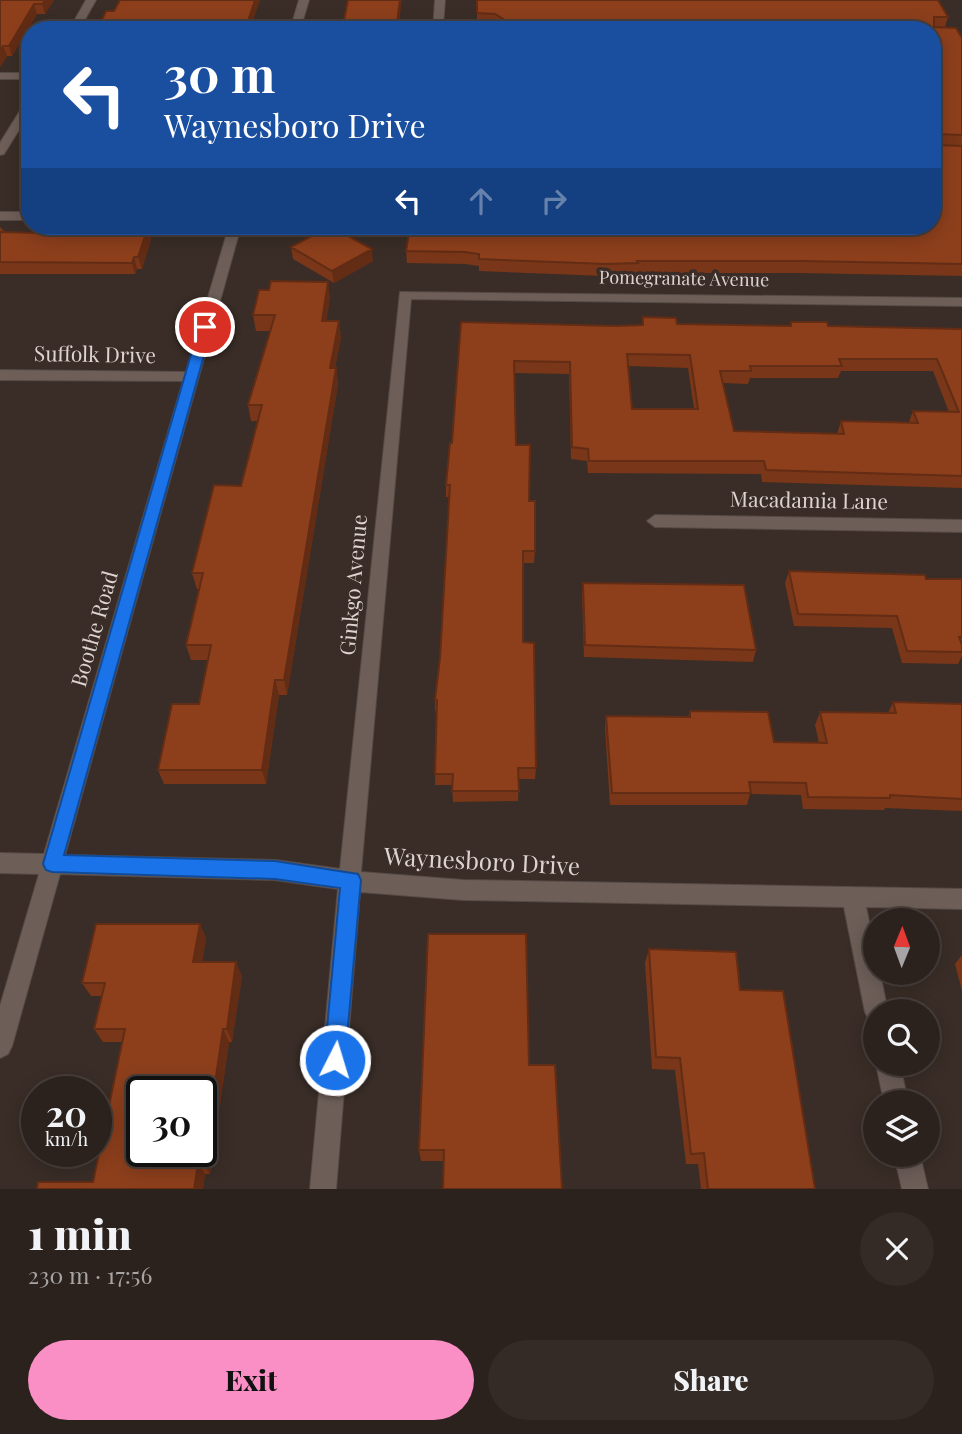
<!DOCTYPE html>
<meta charset="utf-8">
<style>
:root{--surface:#2c221d;--page:#342a26;--text:#f1f3f6;--muted:#a6a4a4;--line:#483f3b;--accent:#fa8fc6}
body{margin:0;font-family:"Playfair Display",serif;background:var(--page);color:var(--text);height:100vh;display:flex;flex-direction:column;font-size:26px;white-space:nowrap}
*{box-sizing:border-box;margin:0}
p{font-size:23px;color:var(--muted)}
.icon{flex:none;width:38px;height:38px;fill:none;stroke:currentColor;stroke-width:2;stroke-linecap:round;stroke-linejoin:round}
.map{position:relative;height:1189px;overflow:hidden}
.sheet{display:flex;flex-direction:column;background:var(--surface);flex:1}
.sheet>*{flex:none}
.hud{position:absolute;left:21px;top:21px;width:920px;height:214px;border-radius:28px;box-shadow:0 4px 18px #0003,0 0 0 2px var(--line);background:#1a4fa0;color:#fff;overflow:hidden}
.needle{width:46px;rotate:1deg}
.controls{position:absolute;left:863px;top:908px;display:grid;gap:14px}
.controls a{display:grid;place-items:center;width:77px;height:77px;border-radius:50%;background:var(--surface);box-shadow:0 4px 18px #0003,0 0 0 2px var(--line);font-size:35px}
.speed{position:absolute;left:21px;top:1076px;display:flex;gap:14px;font-size:35px;font-weight:700;text-align:center}
.speed>*{display:grid;place-content:center;width:91px;height:91px;border-radius:50%;background:var(--surface);box-shadow:0 4px 18px #0003,0 0 0 2px var(--line);line-height:1}
.speed small{font-size:18px;font-weight:400}
.speed .limit{border:4px solid #111;border-radius:10px;background:#fff;color:#111}
.pin{position:absolute;display:grid;place-items:center;width:60px;height:60px;color:#fff;margin:-30px;border:4px solid #fff;border-radius:50%;box-shadow:0 2px 7px #0007}
.me{position:absolute;width:77px;margin:-38px;rotate:5deg;stroke-linejoin:round;filter:drop-shadow(0 0 5px #0008)}
.turn{display:flex;align-items:center;gap:24px;height:147px;padding:0 28px;font-size:32px}
.turn .icon{width:91px;height:91px;stroke-width:2.5}
.turn b{display:block;font-size:49px;line-height:60px}
.lanes{display:flex;align-items:center;height:66px;padding:0 28px;background:#0003;justify-content:center;gap:35px;direction:ltr}
.lanes .off{opacity:.35}
.round{display:grid;place-items:center;flex:none;width:74px;height:74px;border-radius:37px;background:var(--page)}
.overview{display:flex;align-items:center;justify-content:space-between;height:119px;padding:0 28px}
h1{font-size:42px;font-weight:800;line-height:52px}
.primary-button{display:flex;gap:14px;margin-top:auto;padding:14px 28px}
.primary-button a{flex:1;height:80px;border-radius:42px;background:var(--accent);color:#111;font-size:28px;font-weight:800;line-height:80px;text-align:center}
.primary-button a+a{background:var(--page);color:var(--text)}
.map>svg:first-child{display:block}
.lines{fill:none;stroke-linecap:round;stroke-linejoin:round}
.minor-casing{stroke:#564a46;stroke-width:2}
.minor{fill:#6d5e58;fill-rule:evenodd}
.wall{fill:#793618;fill-rule:evenodd}
.shaded-wall{fill:#632c14}
.building{fill:#8d3f1c;stroke:#632c14;stroke-width:2;fill-rule:evenodd}
.route{fill:#1a73e8;stroke:#114b97;stroke-width:2}
.labels{text-anchor:middle;stroke-width:7;stroke-linejoin:round;paint-order:stroke}
.far-street-label{font-size:18px;fill:#ddd4d1;stroke:#3a2d27}
.street-label{font-size:21px;fill:#ddd4d1;stroke:#3a2d27}
.near-street-label{font-size:24px;fill:#ddd4d1;stroke:#3a2d27}
</style>
<div class="map">
<svg width="962" height="1189" viewBox="0 0 962 1189">
<rect width="100%" height="100%" fill="#3a2d27"/>
<g class="lines">
<defs>
<path id="minor" d="M86,0H96L79,30H69Z
M299,0H309L300,30H290Z
M435,0H445L443,26L495,27L500,30H433Z
M0,73H30V79H0Z
M30,100V112L4,154L0,155V143L26,101Z
M0,212H30V220H0Z
M229,226H241L65,855L275,860L340,869L400,292L962,298V306L411,299L361,872L463,880L962,889V909L866,907L875,950V973H880L888,1012H875V1023L869,1020L865,1012L844,907L463,900L360,892L336,1189H310L338,889L275,880L60,874L12,1046L8,1054L0,1058V1006L39,874L0,873V853L44,854L183,381L0,380V370L186,372Z
M655,515L962,520V532L655,527L647,521Z
M876,1064H900L908,1102H884Z
M894,1155H920L928,1189H902Z"/>
</defs>
<!-- minor casing -->
<use href="#minor" class="minor-casing"/>
<!-- minor -->
<use href="#minor" class="minor"/>
</g>
<!-- wall -->
<path class="wall" d="M0,0H54L45,14H37L12,56H7L0,67Z
M477,0L948,17L945,27L962,38V276L799,273H637L636,275L605,276L479,271V266L465,264L407,263L406,251L933,226V30H477Z
M30,163V187H26L23,175Z
M88,226H135V228L148,227L151,239L142,269H137L135,274H0V227L5,232L79,234Z
M291,247L373,261L334,283L293,259Z
M330,297L326,321L341,337L335,368H336L338,384L287,695H279L266,784H164L158,770L199,704L208,660H191L186,645L199,589H197L192,573L241,486L258,421H251L248,405L271,331H256L253,315Z
M643,317L677,324L790,326L791,322L828,326L962,329V488L762,482L761,474L588,473L587,461L571,459L569,374L514,373L516,445L529,501L535,551L534,563H523V642L536,768L535,779H519L518,801L453,802L452,785H435L437,711H435V700L440,658L449,497H446V485L452,443L461,322L615,326L642,325ZM628,366L688,368L694,409H632ZM841,371H933L949,412L913,411L909,422L841,421L837,434L734,431L723,383L748,384L750,378H838Z
M789,571L926,579H962V656L958,664L902,663L892,628L794,626L785,583Z
M583,583L756,650L753,662L584,657L582,595Z
M893,702L962,704V811L885,808L884,810L803,809L801,795L750,794L747,805H610L605,728L606,716L688,717L690,711L774,742L819,743L815,725L820,712L888,713Z
M200,924L206,938L202,962L242,976L232,1042H229L210,1174H205L203,1189H37L93,1182L123,1042H103L94,1029L102,996H91L82,983Z
M526,934L443,1161H421L419,1150Z
M649,949L740,990L815,1189H701L698,1164H686L675,1070L652,1069L645,963Z
M962,955V991L955,964Z"/>
<!-- shaded-wall -->
<path class="shaded-wall" d="M45,0H54L45,14L42,4Z
M255,0H260L250,30H245Z
M400,0H402L398,30H396Z
M34,4L37,14L12,56L9,46Z
M3,46L7,56L0,67V51Z
M148,227L151,239L142,269L138,257Z
M372,249L373,261L334,283L332,271Z
M134,257L137,269L135,274L132,263Z
M328,282L330,297L324,336L322,321Z
M339,321L341,337L332,384L330,368Z
M336,368L338,384L287,695L284,680Z
M275,680L279,695L266,784L262,770Z
M200,924L206,938L200,976L193,962Z
M236,962L242,976L232,1042L227,1029Z
M223,1029L229,1042L210,1174L203,1164Z
M198,1164L205,1174L203,1189H194Z"/>
<!-- building -->
<path class="building" d="M0,0H45L42,4H34L9,46H3L0,51Z
M120,0H255L245,30H97L106,11H114Z
M348,0H400L396,30H342Z
M477,0H938L948,17H934V27L956,28L962,38V135L937,134L934,142L937,145L962,146V264L802,261H637L638,263L606,264L479,259V254L465,252L406,251L410,226H933V30H477V22H500L503,19L495,14L477,13Z
M30,163V176L23,175Z
M88,226H128V228L148,227L138,257H134L132,263L0,262V232L79,234L82,227H87Z
M330,226L372,249L332,271L291,247Z
M271,281L328,282L322,321H339L330,368H336L284,680H275L262,770H158L172,704H199L211,645H186L203,573H192L214,485L241,486L262,405H248L275,315H253L259,290H269Z
M643,317L676,318L677,324L791,326V322H827L828,326L962,329V476L766,470L764,461H589L588,449L572,447L570,362L514,361L516,445H530L529,501H535V551H523V642L534,643L536,768H518L519,791H452L453,774H435L437,700H435L440,658L450,485H446L450,443H452L461,322L615,326L643,325ZM627,354L690,355L698,409H632ZM839,359H937L959,412L913,411L918,423L841,421L844,434L734,431L720,371H751L750,366H842Z
M789,571L925,575L926,579H962V637H959L962,645V652L907,651L897,616L798,614Z
M583,583L744,585L756,650L585,645Z
M893,702L962,704V799L890,795V798L808,797L806,783L749,782L751,793H612L606,716L690,717V711L768,712L774,742L827,743L820,712L896,713Z
M96,924H200L193,962H236L227,1029H223L203,1164H198L194,1189H37L38,1182H93L125,1029H94L105,983H82ZM142,1092H201V1152H142Z
M428,934H526L529,1065H555L562,1189H443L444,1150H419Z
M649,949L736,952L740,990L783,991L815,1189H708L704,1153L691,1154L680,1058L656,1057Z"/>
<!-- route -->
<path class="route" d="M205,323L212,327L64,855L275,861L358,874L361,880L345,1060L342,1068L335,1071L327,1068L324,1060L340,888L275,879L52,872L46,870L43,864L199,327Z"/>
<g class="labels">
<!-- far-street labels -->
<g class="far-street-label">
<text transform="translate(684 279) rotate(1)" y="6">Pomegranate Avenue</text>
</g>
<!-- street labels -->
<g class="street-label">
<text transform="translate(95 355) rotate(1)" y="7">Suffolk Drive</text>
<text transform="translate(809 501) rotate(1)" y="7">Macadamia Lane</text>
<text transform="translate(354 585) rotate(-85)" y="7">Ginkgo Avenue</text>
<text transform="translate(95 629) rotate(-74)" y="7">Boothe Road</text>
</g>
<!-- near-street labels -->
<g class="near-street-label">
<text transform="translate(482 862) rotate(3)" y="8">Waynesboro Drive</text>
</g>
</g>
</svg>
<div class="controls">
<a><svg class="needle" viewBox="-14 -14 28 28"><path d="M0-13l5 13h-10z" fill="#e53935"/><path d="M0 13l5-13h-10z" fill="#a6a4a4"/></svg></a>
<a><svg class="icon" aria-label="search" viewBox="0 0 24 24"><circle cx="10" cy="10" r="6"/><path d="M15 15l6 6"/></svg></a>
<a><svg class="icon" aria-label="layers" viewBox="0 0 24 24"><path d="M12 4l9 5-9 5-9-5zM3 14l9 5 9-5"/></svg></a>
</div>
<div class="speed"><div>20<small>km/h</small></div><div class="limit">30</div></div>
<div class="pin" style="left:205px;top:327px;background:#d93025"><svg class="icon" aria-label="arrive" viewBox="0 0 24 24"><path d="M6 21V4h12l-3 4 3 4H6"/></svg></div>
<svg class="me" style="left:335px;top:1060px" viewBox="-20 -20 40 40"><circle r="17" fill="#1a73e8" stroke="#fff" stroke-width="3"/><path d="M0-11L8 9 0 5-8 9z" fill="#fff"/></svg>
<div class="hud">
<div class="turn"><svg class="icon" aria-label="left" viewBox="0 0 24 24"><path d="M17 20v-9H6M10 6l-5 5 5 5"/></svg><div><b>30 m</b>Waynesboro Drive</div></div>
<div class="lanes"><svg class="icon" aria-label="left" viewBox="0 0 24 24"><path d="M17 20v-9H6M10 6l-5 5 5 5"/></svg><svg class="icon off" aria-label="ahead" viewBox="0 0 24 24"><path d="M12 20V5M6 11l6-6 6 6"/></svg><svg class="icon off" aria-label="right" viewBox="0 0 24 24"><path d="M7 20v-9h11M14 6l5 5-5 5"/></svg></div>
</div>
</div>
<section class="sheet">
<div class="overview"><div><h1>1 min</h1><p>230 m · 17:56</p></div><a class="round"><svg class="icon" aria-label="close" viewBox="0 0 24 24"><path d="M6 6l12 12M18 6L6 18"/></svg></a></div>
<div class="primary-button"><a>Exit</a><a>Share</a></div>
</section>
